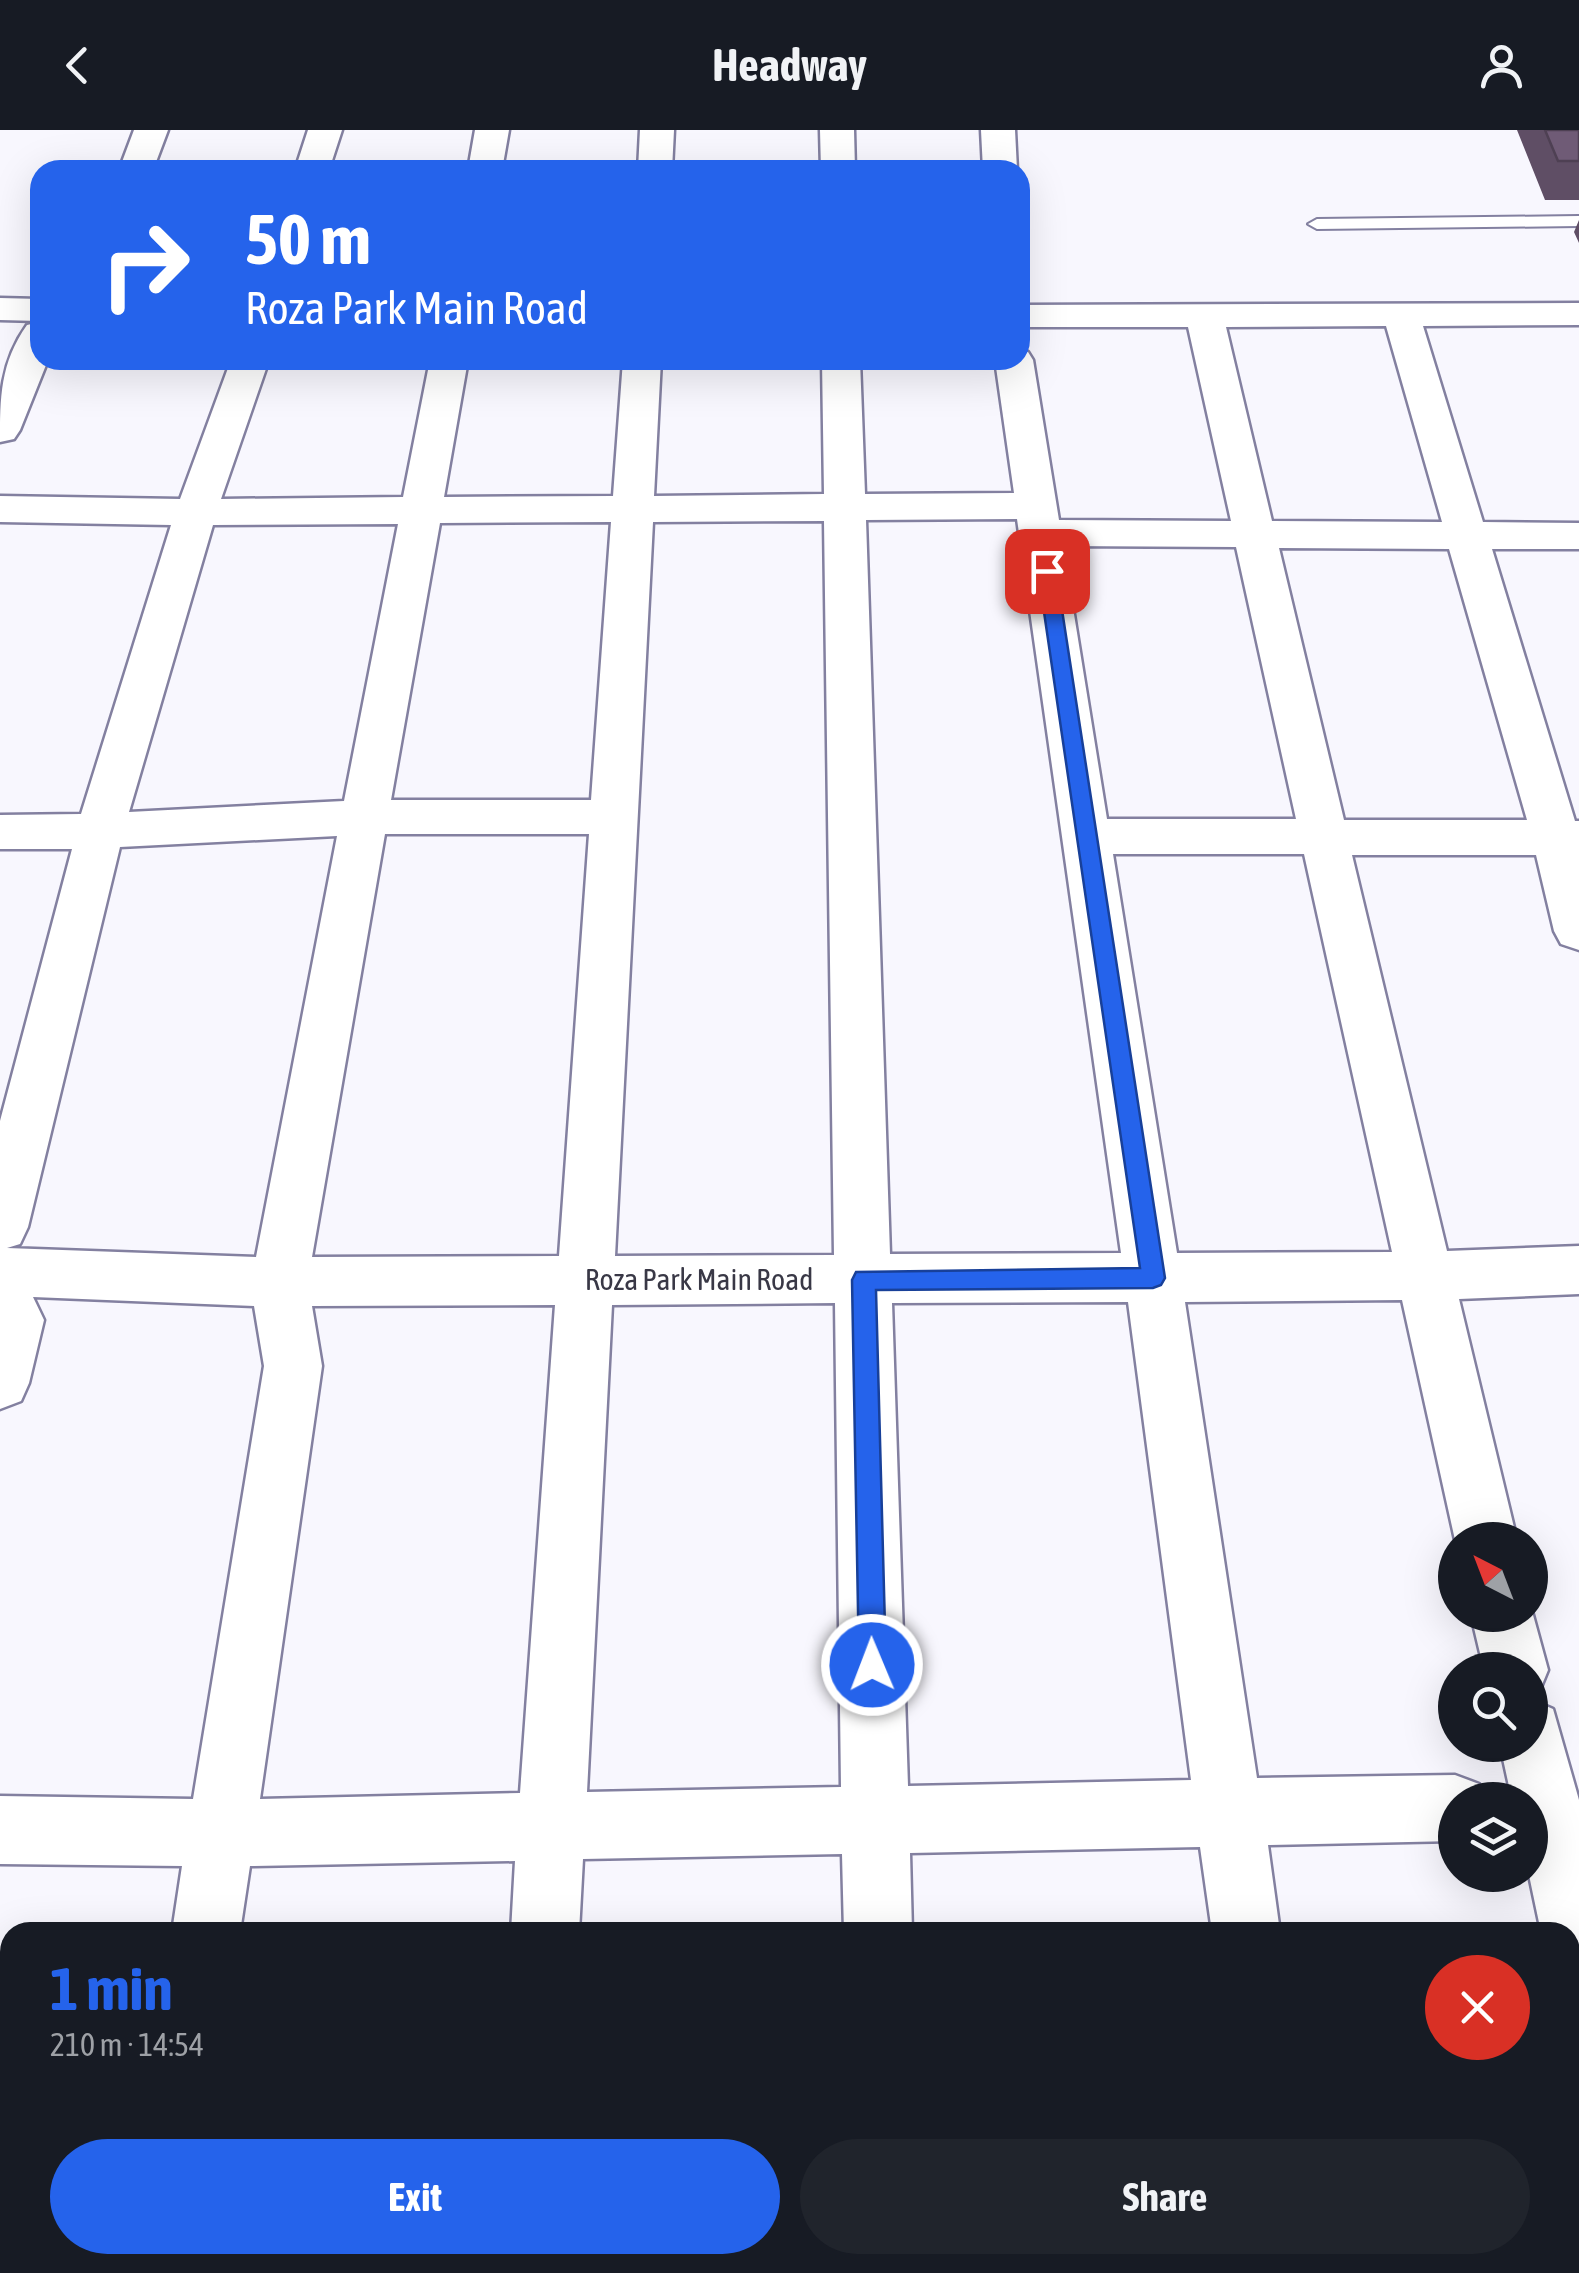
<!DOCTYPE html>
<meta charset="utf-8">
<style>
:root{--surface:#171b24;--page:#20242c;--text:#f1f3f6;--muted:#9ea1a6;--accent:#2563eb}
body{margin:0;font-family:"Asap Condensed",sans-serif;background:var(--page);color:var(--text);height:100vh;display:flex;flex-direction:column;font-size:38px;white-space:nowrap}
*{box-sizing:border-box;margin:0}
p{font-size:32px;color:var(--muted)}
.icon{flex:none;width:55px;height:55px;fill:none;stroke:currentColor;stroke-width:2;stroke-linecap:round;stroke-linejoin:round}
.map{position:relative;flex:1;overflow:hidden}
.panel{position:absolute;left:0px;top:1792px;width:1580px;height:352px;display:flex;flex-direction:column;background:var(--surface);border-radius:30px 30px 0 0;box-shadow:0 10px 40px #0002}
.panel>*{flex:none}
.guide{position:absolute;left:30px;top:30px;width:1000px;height:210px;border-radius:30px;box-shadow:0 10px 40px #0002;background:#2563eb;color:#fff;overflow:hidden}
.needle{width:65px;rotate:318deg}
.controls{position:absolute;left:1438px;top:1392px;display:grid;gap:20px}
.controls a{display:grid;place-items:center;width:110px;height:110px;border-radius:50%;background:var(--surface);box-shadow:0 10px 40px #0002;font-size:50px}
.pin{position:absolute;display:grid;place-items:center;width:85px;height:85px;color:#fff;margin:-42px;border-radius:20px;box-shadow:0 5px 15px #0006}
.me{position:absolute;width:110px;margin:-55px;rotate:359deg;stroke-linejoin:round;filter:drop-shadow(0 0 8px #0008)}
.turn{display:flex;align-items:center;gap:35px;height:210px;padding:0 50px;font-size:45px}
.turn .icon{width:130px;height:130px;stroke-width:2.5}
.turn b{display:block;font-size:70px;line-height:85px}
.round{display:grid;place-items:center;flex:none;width:105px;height:105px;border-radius:52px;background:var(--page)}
.headline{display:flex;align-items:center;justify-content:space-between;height:170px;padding:0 50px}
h1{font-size:60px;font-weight:700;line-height:75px;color:var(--accent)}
.cta{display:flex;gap:20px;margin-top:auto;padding:20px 50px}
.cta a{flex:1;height:115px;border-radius:60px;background:var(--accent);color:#fff;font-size:40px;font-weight:700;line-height:115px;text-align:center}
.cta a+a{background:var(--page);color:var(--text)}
header{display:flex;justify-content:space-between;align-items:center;height:130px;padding:0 50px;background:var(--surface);font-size:45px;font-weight:700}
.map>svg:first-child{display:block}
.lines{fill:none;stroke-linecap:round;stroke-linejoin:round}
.lane-casing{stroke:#8380a0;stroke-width:4}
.street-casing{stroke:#8380a0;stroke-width:5}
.lane{fill:#fff;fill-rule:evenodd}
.street{fill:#fff;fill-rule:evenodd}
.wall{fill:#5f4e65}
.building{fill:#6f5b76;stroke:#4e4053;stroke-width:2.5}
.route{fill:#2563eb;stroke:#184099;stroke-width:2.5}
.labels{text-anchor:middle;stroke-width:10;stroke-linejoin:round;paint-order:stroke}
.street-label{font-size:30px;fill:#393846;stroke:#fff}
</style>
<header><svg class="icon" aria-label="back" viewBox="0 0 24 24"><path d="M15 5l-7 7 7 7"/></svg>Headway<svg class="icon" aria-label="person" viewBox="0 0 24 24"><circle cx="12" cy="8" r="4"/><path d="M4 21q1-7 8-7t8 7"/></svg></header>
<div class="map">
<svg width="1579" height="2143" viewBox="0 0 1579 2143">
<rect width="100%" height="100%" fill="#f8f7fe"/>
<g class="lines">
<defs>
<path id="lane" d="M1579,86V96L1317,99L1308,94L1317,89Z"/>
<path id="street" d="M134,0H168L153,40H119Z
M308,0H342L329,40H295Z
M475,0H509L502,40H468Z
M640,0H674L672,40H638Z
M820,0H854L855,40H821Z
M981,0H1015L1017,40H983Z
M0,168L40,169V191L0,190Z
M1579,173V195L1423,196L1483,392L1579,393V419H1492L1575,691H1579V820L1561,814L1554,801L1536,725H1352L1447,1121L1579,1116V1164L1459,1169L1517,1410H1455L1402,1170L1185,1172L1257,1648L1455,1645L1479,1654L1485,1670H1455V1711L1268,1715L1280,1802H1212L1200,1717L910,1723L912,1802H844L842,1724L583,1729L579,1802H511L515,1731L250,1736L240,1802H172L182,1736L0,1734V1666L193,1669L264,1236L254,1176L33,1167L44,1190L29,1253L21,1271L0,1279V991L72,719H0V685L81,684L171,395L0,392V366L180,369L231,230H269L221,369L403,367L430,230H468L444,367L613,366L623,230H661L654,366L824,364L822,230H860L865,364L1014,363L995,230H1020V220L1028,222L1033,230L1059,390L1231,391L1188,197H1020V175ZM1386,196L1442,392L1272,391L1226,197ZM1017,389L1121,1123L890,1124L866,390ZM824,391L834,1125L615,1126L653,392ZM611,392L591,670H391L440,393ZM398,394L344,671L129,682L213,395ZM1063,416L1236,417L1296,689H1107ZM1279,418L1449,419L1527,690H1344ZM385,704H589L559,1126L312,1127ZM337,706L256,1127L7,1118L20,1114L28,1097L120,717ZM1113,724H1304L1392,1122L1177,1123ZM1128,1172L1191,1650L908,1656L892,1173ZM835,1173L841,1657L587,1662L612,1175ZM555,1175L520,1663L260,1669L322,1236L312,1176Z
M40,192V230H48L20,300L14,309L0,312C0,268 0,233 27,195Z
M1530,1474L1548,1540L1539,1562L1530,1566V1540H1484L1471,1485H1530Z
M1530,1569L1553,1579L1579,1670V1851L1570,1847V1802H1541L1529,1745L1530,1670H1512L1500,1615H1530Z
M111,2135H187L186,2143H110Z
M488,2135H564V2143H488Z
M848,2135H924V2143H848Z
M1255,2135H1331L1332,2143H1256Z"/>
</defs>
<!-- lane casing -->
<use href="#lane" class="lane-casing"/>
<!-- street casing -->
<use href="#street" class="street-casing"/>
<!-- lane -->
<use href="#lane" class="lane"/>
<!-- street -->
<use href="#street" class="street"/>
</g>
<!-- wall -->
<path class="wall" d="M1517,0H1579V70H1545Z
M1579,90V113L1574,102Z"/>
<!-- building -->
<path class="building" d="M1545,0H1579V31H1558Z"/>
<!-- route -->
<path class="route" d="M1047,435L1056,441L1165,1148L1161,1155L1153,1158L876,1160L886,1535L882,1544L872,1548L863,1544L859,1535L852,1150L856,1142L1140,1138L1038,441Z"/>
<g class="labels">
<!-- street labels -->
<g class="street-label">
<text x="699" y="1160">Roza Park Main Road</text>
</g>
</g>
</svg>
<div class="controls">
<a><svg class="needle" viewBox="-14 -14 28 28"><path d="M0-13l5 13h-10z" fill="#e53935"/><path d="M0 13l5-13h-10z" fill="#9ea1a6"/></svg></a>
<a><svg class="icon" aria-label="search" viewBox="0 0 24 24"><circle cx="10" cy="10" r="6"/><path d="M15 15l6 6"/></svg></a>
<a><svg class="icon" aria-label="layers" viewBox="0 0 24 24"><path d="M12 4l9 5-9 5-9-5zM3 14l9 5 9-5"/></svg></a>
</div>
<div class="pin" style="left:1047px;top:441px;background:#d93025"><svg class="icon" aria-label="arrive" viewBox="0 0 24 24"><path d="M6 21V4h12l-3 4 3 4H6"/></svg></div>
<svg class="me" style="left:872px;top:1535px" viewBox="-20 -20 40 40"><circle r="17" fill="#2563eb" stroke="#fff" stroke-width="3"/><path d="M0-11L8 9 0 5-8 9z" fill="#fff"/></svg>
<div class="guide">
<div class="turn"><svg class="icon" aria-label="right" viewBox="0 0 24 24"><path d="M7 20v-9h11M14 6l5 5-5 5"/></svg><div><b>50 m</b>Roza Park Main Road</div></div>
</div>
<section class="panel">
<div class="headline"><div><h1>1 min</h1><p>210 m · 14:54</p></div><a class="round" style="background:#d93025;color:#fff"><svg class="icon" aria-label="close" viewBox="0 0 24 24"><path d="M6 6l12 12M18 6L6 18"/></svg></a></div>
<div class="cta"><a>Exit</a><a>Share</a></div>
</section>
</div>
